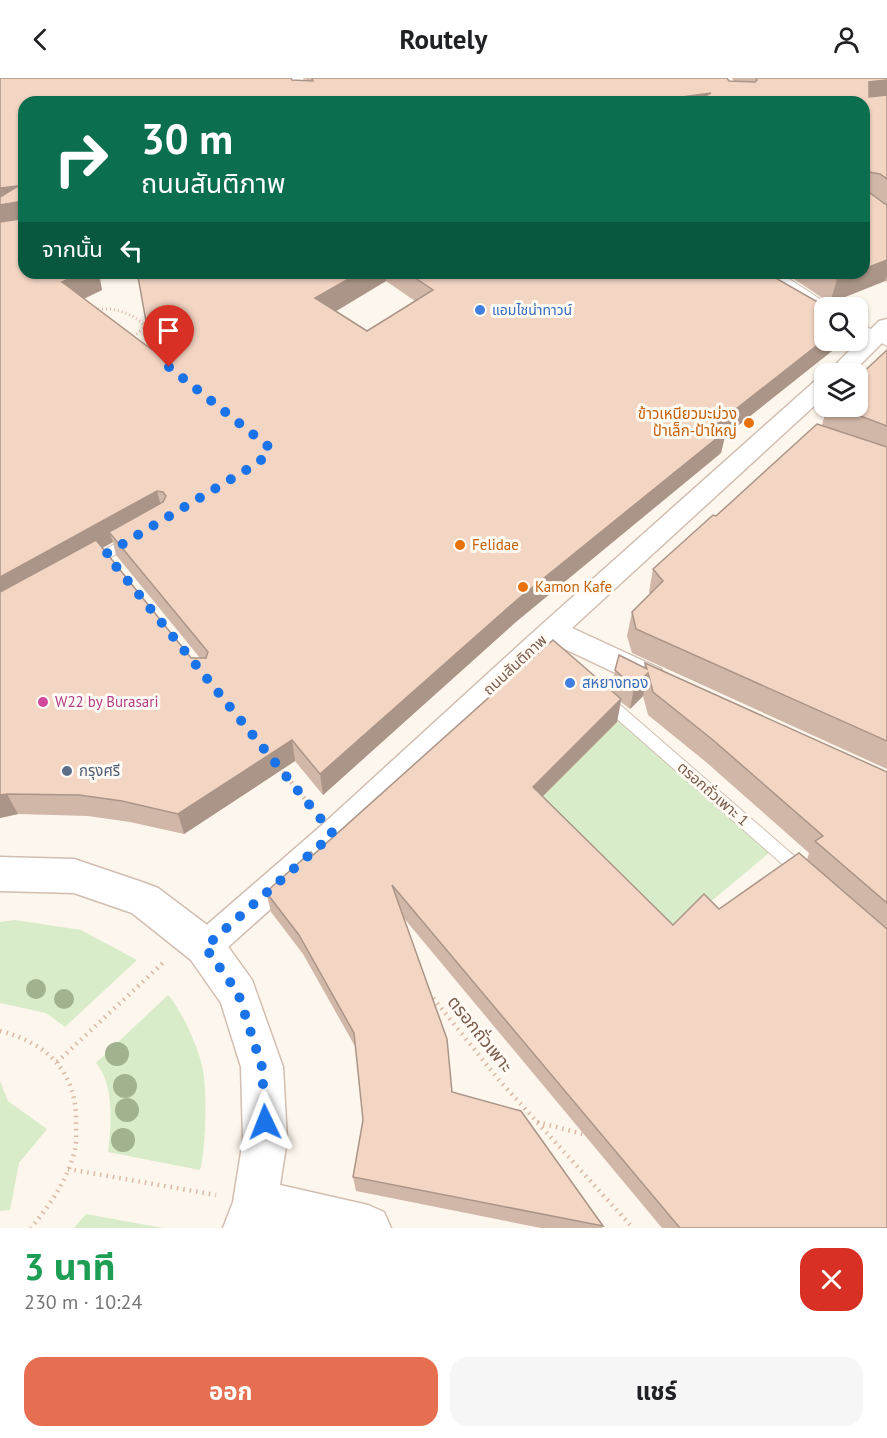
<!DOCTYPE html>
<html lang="th">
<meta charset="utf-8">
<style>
:root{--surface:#fff;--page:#f6f6f6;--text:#202124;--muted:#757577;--accent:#e76f51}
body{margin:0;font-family:"PT Sans","Noto Sans Thai",sans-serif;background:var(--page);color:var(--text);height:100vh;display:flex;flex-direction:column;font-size:22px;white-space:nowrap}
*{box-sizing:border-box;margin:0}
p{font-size:20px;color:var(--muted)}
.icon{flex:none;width:33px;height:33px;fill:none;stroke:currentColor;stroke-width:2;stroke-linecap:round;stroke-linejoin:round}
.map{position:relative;height:1150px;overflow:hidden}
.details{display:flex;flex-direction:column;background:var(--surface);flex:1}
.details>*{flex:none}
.banner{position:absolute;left:18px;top:18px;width:852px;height:183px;border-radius:18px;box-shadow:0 2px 4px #0004;background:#0b6e4f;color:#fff;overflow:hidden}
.buttons{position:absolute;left:814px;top:219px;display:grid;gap:12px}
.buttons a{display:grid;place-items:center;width:54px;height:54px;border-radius:12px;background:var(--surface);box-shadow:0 2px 4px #0004;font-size:30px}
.pin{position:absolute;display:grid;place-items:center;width:51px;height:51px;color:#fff;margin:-62px -26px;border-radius:50% 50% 50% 0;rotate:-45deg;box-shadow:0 0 6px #0007}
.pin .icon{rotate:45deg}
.me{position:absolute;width:66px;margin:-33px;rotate:358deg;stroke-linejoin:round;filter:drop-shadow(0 0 4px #0008)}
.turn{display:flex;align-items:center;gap:21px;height:126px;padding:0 24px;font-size:27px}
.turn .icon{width:78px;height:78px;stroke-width:2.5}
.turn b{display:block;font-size:42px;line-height:51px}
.then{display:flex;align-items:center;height:57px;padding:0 24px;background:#0003;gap:12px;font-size:22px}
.round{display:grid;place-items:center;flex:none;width:63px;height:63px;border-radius:18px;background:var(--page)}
.overview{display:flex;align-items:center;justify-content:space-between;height:102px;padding:0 24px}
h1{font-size:36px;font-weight:700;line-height:45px;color:#1e9e55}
.primary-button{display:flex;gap:12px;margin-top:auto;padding:12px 24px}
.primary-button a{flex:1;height:69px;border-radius:18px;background:var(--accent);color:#fff;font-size:24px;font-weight:700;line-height:69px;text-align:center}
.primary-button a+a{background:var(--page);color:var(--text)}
header{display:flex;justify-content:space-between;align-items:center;height:78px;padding:0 24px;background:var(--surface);font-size:27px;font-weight:700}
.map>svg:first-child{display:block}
.green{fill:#d8ecc9}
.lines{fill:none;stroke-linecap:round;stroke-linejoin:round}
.service-casing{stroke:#d1beb0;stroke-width:2}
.minor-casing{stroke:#d1beb0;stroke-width:3}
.tertiary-casing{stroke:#d1beb0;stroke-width:3}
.path-far1{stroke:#d9b8a5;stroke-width:3;stroke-dasharray:1 3;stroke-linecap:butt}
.path{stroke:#d9b8a5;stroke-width:4.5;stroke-dasharray:1.5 5;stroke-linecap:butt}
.service{fill:#fff;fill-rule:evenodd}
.minor{fill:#fff;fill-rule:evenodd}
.tertiary{fill:#fff;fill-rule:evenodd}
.tree{fill:#a0b28e}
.wall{fill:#d1b7a8;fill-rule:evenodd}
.shaded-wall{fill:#aa9588}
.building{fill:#f3d5c3;stroke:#aa9588;stroke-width:1.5}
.route{stroke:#1a73e8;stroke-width:10;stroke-dasharray:0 18}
.shop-dot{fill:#3f7fe0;stroke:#fffaf3;stroke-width:2}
.food-dot{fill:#e8710a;stroke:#fffaf3;stroke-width:2}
.hotel-dot{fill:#d1479c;stroke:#fffaf3;stroke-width:2}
.service-dot{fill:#5c6f8a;stroke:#fffaf3;stroke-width:2}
.labels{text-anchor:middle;stroke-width:6;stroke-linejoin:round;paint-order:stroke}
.far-shop-label{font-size:14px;fill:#366cbe;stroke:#fffaf3;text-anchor:start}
.food-label{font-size:15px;fill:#c56008;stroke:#fffaf3;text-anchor:start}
.street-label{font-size:15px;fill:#7a5c4d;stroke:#fffaf3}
.shop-label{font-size:15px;fill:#366cbe;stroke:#fffaf3;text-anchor:start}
.hotel-label{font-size:15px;fill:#b23c85;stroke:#fffaf3;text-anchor:start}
.service-label{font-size:15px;fill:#4e5e75;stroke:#fffaf3;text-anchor:start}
.near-street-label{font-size:18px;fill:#7a5c4d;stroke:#fffaf3}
</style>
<header><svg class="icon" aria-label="back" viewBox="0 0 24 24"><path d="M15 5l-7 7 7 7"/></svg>Routely<svg class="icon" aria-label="person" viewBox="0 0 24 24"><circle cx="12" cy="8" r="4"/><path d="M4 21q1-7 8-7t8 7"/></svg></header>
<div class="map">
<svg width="887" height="1150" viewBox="0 0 887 1150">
<rect width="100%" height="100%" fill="#fdf6ec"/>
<!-- green -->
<path class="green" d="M618,643L682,695L769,775L696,836L666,866L530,731Z
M15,842L81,852L137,882L65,949L46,935L0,925V844Z
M168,917C182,932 200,973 203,993C207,1014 206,1073 200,1092L108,1074C111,1048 115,1007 96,985Z
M0,1003L8,1023L47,1051L19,1085L10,1132L0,1133Z
M86,1136L163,1150H74Z"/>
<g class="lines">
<defs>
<path id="service" d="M768,195H780L834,230H825V232Z
M858,244L887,260V268L858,252Z
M129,458L135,463L133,466L96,488H86L85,485L86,482Z
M606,617L611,619L807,789L810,794L807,799L802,801L797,799L601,627L599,623L601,619Z"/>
<path id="minor" d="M285,0H303L314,24H296Z
M887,241V260L851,296H826L879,243Z
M825,299V318L572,550L661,591L665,599L661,607L651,610L641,607L554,566L344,765L216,880L205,884L194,880L189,869L194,858L322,747L530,557L817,301Z"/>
<path id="tertiary" d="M0,779L74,781L145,805L158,810L219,856L252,902L283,989L287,1062L280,1107L368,1127L384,1134L391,1150H223L233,1124L243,1062L241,989L221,925L191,882L132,835L74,815L0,813Z"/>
</defs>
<!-- service casing -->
<use href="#service" class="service-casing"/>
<!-- minor casing -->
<use href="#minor" class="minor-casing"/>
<!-- tertiary casing -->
<use href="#tertiary" class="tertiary-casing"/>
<!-- path-far1 -->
<path class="path-far1" d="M94,232C114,228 131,235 146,248L132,260"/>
<!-- path -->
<path class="path" d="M279,689L314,732
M429,915L499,1002L633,1150
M0,953C48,965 78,995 76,1047C76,1056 77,1066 74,1075C67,1103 49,1128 31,1150
M57,984L166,882
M537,1044L587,1057
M68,1091L216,1117"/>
<!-- service -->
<use href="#service" class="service"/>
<!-- minor -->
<use href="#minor" class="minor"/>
<!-- tertiary -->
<use href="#tertiary" class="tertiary"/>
</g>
<!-- trees -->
<g class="tree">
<circle cx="36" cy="911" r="10"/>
<circle cx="64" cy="921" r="10"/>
<circle cx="117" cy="976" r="12"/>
<circle cx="125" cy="1008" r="12"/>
<circle cx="127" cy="1032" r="12"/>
<circle cx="123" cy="1062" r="12"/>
</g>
<!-- wall -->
<path class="wall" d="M0,0L307,3L305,0H727L729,3H734L732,0H887V204L885,203L830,225L785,195H864V24H24L102,212L84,221L151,271L166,195H767L842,265L725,358L721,375L517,543L323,717L295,683L184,756L130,744L88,738L18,736L0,740ZM386,203L415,223L367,253L336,233ZM113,464L116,477L200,580H191L102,470Z
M887,272V691L632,575L627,558L632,534L650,516L649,514L653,491L822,347L827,328H858Z
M645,585L887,694V1150H662L403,839L452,1014L603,1148L602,1150H541L356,1113L353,1099L363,1042L356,970L303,876L271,834L266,814L313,777L611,612L615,592L644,589ZM643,618L648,637L706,684L809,775L807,782L719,831L673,847L542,719L617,644L621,624L630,631Z"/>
<!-- shaded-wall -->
<path class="shaded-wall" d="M887,2V23L864,26L869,4Z
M711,15L709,24H645Z
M18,108L24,142L0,151V110Z
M887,182V198L885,203L830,225L837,201L854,195H864V191Z
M83,195H99L102,212L68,228L62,204Z
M359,195H386V203L318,244L315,220Z
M825,261V262H843L842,265L725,358L721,375L517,543L323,717L320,696L717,346Z
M157,413L163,436L109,454L113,464L0,527V499Z
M648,595L643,618L630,631L634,609Z
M621,621L617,644L530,731L533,709Z
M292,662L295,683L184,756L178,736Z
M7,716L18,736L0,740V717Z"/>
<!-- building -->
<path class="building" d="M0,0H291L292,2L313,3L312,0H727L729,3L755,4L757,2L756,0H887V2L869,4V19L887,17V101L880,96L869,94V114L885,126H887V182L864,191V24H693L711,15L645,24H24V195H83L62,204L151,271L138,199L166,195H359L315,220L367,253L433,212L408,195H767L828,230H825V261L717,346L727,352L518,521L320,696L292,662L178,736L122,723L79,717L7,716L0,717V514L96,462L191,580H206L208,574L109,454L163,424L166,418L163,414L157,413L0,499V144L19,141L18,124L0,127V119L18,108L0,110Z
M827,195H854L837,201Z
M887,272V348L834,328H858V299Z
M817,346L887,369V663L636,551L632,534L663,503L653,491L713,437L716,438Z
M553,562L621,621L533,709L673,847L704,816L719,831L799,775L887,851V1150H680L392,807L447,961L452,1014L521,1033L603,1148L353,1099L363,1042L354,955L299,857L266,814L311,774L313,777Z
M619,577L647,591L645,585L887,694V825L815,763L823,758L713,662L653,614L648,595L634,609L615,592Z"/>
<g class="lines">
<!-- route -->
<path class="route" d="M169,289L269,369L268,375L258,385L106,476L333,756L205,869L238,915L262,989L265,1044"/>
</g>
<!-- markers -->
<g class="shop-dot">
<circle cx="480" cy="232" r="6"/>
<circle cx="570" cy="605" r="6"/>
</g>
<g class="food-dot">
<circle cx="749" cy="345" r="6"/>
<circle cx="460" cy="467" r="6"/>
<circle cx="523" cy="509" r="6"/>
</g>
<circle class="hotel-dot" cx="43" cy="624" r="6"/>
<circle class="service-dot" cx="67" cy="693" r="6"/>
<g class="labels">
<!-- far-shop labels -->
<g class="far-shop-label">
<text x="492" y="237">แอมไชน่าทาวน์</text>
</g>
<!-- food labels -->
<g class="food-label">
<text x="737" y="341" text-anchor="end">ข้าวเหนียวมะม่วง<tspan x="737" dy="17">ป้าเล็ก-ป้าใหญ่</tspan></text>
<text x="472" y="472">Felidae</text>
<text x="535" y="514">Kamon Kafe</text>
</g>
<!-- street labels -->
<g class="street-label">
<text transform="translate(515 587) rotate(-43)" y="5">ถนนสันติภาพ</text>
<text transform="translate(713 716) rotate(41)" y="5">ตรอกถั่วเพาะ 1</text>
</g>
<!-- shop labels -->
<g class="shop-label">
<text x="582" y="610">สหยางทอง</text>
</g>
<!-- hotel labels -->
<g class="hotel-label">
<text x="55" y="629">W22 by Burasari</text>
</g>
<!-- service labels -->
<g class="service-label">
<text x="79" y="698">กรุงศรี</text>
</g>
<!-- near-street labels -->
<g class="near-street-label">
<text transform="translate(480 956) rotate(51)" y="6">ตรอกถั่วเพาะ</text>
</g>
</g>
</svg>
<div class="buttons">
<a><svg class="icon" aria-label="search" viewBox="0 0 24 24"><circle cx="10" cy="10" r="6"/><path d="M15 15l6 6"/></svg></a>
<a><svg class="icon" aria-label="layers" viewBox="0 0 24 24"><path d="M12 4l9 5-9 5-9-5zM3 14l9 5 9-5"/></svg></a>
</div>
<div class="pin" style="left:169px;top:289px;background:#d93025"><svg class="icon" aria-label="arrive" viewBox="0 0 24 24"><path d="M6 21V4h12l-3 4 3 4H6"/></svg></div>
<svg class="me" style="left:265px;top:1044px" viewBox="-20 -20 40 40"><path d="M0-17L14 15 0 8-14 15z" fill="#1a73e8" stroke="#fff" stroke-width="4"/></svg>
<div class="banner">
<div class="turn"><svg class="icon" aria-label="right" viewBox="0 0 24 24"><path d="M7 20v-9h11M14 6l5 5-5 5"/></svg><div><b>30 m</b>ถนนสันติภาพ</div></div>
<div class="then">จากนั้น<svg class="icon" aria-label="left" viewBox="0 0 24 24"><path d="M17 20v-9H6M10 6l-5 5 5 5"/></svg></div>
</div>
</div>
<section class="details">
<div class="overview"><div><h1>3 นาที</h1><p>230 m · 10:24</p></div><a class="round" style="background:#d93025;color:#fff"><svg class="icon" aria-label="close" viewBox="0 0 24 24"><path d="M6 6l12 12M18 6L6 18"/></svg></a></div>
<div class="primary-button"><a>ออก</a><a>แชร์</a></div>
</section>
